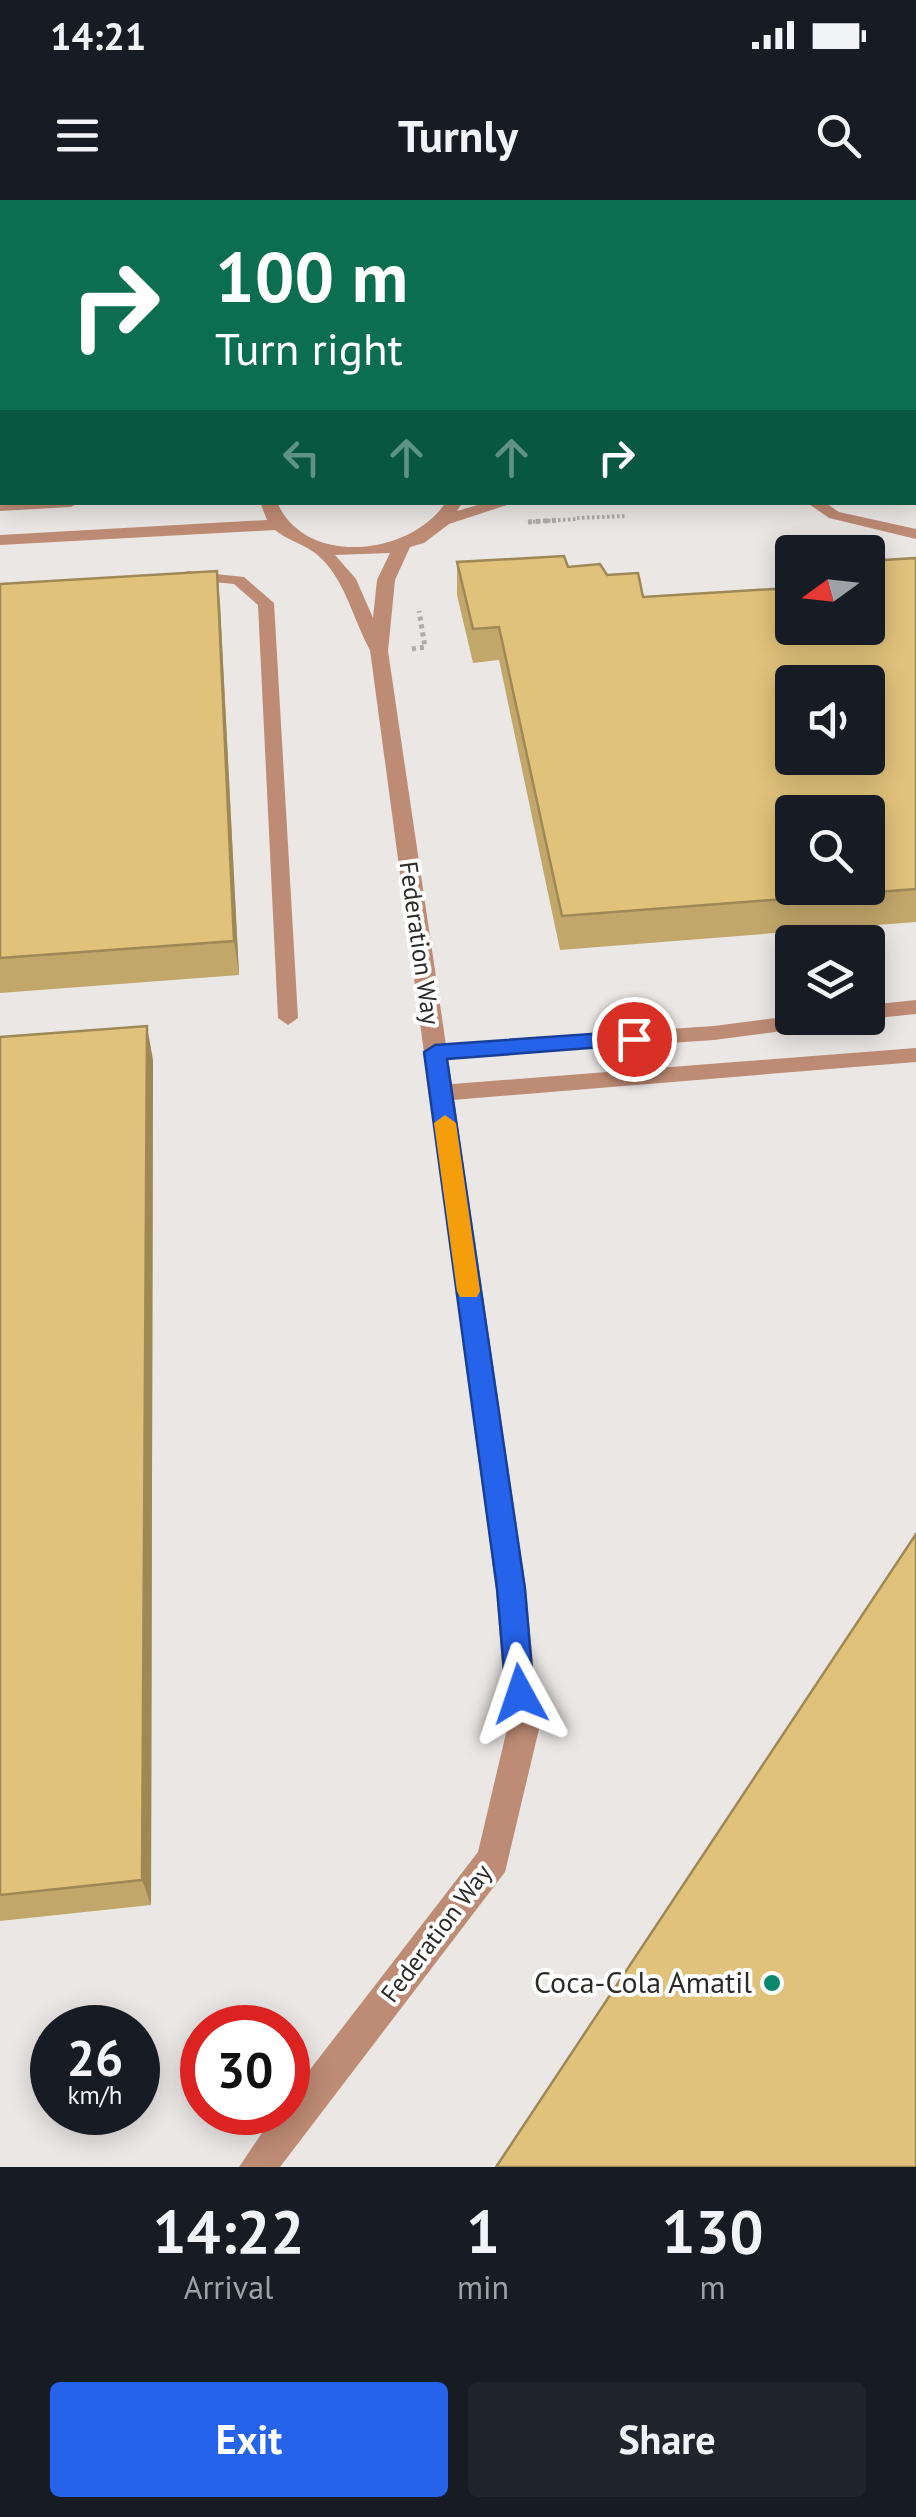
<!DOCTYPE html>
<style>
:root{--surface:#171b24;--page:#20242c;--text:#f1f3f6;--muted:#9ea1a6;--accent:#2563eb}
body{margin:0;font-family:"PT Sans",sans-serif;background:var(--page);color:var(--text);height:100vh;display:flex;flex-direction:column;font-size:38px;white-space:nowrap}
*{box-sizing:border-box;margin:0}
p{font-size:32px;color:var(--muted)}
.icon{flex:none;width:55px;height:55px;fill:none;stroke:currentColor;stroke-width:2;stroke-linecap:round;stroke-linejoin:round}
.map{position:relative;height:1967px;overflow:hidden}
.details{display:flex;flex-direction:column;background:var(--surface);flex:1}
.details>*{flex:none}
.guide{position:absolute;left:0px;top:0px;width:918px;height:305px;box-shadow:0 5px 25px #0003;background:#0b6e4f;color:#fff;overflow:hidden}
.needle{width:65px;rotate:255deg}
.tools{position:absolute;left:775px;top:335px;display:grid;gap:20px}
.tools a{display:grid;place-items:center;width:110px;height:110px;border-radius:10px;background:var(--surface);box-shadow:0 5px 25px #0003;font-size:50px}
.speed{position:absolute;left:30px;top:1805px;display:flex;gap:20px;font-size:50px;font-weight:700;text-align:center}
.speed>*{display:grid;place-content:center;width:130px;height:130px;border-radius:50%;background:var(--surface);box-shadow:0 5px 25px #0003;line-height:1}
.speed small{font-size:25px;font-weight:400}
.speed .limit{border:15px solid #d22;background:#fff;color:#111}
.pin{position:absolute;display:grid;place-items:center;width:85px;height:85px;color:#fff;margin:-42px;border:5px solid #fff;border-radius:50%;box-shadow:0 2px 10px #0007}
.me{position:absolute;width:110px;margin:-55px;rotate:355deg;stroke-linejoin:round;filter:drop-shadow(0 0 8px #0008)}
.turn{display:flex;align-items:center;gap:35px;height:210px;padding:0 50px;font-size:45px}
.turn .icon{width:130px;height:130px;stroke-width:2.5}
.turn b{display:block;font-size:70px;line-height:85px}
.lanes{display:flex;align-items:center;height:95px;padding:0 50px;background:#0003;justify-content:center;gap:50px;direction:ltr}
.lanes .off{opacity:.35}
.eta{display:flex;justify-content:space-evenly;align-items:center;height:170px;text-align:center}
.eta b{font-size:60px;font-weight:600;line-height:70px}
.button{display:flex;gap:20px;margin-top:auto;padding:20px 50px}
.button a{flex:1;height:115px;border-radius:10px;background:var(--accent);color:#fff;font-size:40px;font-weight:600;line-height:115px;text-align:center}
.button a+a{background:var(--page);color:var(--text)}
.status{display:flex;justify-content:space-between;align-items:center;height:70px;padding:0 50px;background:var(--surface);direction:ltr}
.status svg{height:28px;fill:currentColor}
header{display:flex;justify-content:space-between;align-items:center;height:130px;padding:0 50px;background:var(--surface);font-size:45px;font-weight:600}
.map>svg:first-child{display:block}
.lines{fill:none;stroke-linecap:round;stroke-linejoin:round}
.path-far1{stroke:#aeacaa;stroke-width:4;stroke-dasharray:2.5 2.5;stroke-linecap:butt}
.path{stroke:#aeacaa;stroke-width:5;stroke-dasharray:4 4;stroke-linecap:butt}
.service{fill:#be8b74;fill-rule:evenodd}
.minor{fill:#be8b74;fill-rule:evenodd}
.wall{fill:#c2a76a}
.shaded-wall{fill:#9e8856}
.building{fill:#e1c27b;stroke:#9e8856;stroke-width:2.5;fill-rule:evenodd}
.route{fill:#2563eb;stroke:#184099;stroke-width:2.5}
.slow{fill:#f59e0b}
.poi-dot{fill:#0b886b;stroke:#fff;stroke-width:4}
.labels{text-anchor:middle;stroke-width:8;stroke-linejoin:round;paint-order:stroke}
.street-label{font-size:25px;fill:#2c2b2a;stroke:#fff}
.near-poi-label{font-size:30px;fill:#2c2b2a;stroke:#fff;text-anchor:end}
</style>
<div class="status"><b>14:21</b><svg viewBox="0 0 49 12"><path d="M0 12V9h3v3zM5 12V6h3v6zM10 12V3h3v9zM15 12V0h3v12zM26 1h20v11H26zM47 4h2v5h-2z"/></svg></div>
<header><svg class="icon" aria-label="menu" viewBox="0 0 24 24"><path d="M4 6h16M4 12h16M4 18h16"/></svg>Turnly<svg class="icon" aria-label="search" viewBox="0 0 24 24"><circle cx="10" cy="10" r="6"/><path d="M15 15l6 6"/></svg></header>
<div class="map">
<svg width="916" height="1967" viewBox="0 0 916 1967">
<rect width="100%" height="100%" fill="#eae7e5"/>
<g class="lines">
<!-- path-far1 -->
<path class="path-far1" d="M577,318L626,316
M528,322L577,319"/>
<!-- path -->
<path class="path" d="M528,322L558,320
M412,449L425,447L419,411"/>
<!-- service -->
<path class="service" d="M806,302H824L839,312L916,329V339L829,318Z
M188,371L244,377L274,403L298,818L288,825L278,818L258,405L234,384L182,379V373Z
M916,800V814L868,819L862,818H868V805Z
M792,816L839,818L829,825L714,840L435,859L424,852L435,845L714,826Z
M916,848V862L440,901L429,893L440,885Z"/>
<!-- minor -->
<path class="minor" d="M292,0H306V2H293Z
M324,0H338V2H325Z
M0,33H2V41H0Z
M915,269H916V279H915Z
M0,301L2,302H79L71,307L0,311Z
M260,302H277C305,368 411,356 446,302H463L457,311L488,302H516L449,324L424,343L410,347L395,380L388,451L526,1389L539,1529L505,1672L280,1967H239L276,1912H288V1898L478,1652L507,1529L496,1389L370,450C352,418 343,369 309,349C297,342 286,339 275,330L0,345V335L267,320ZM390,353L377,380L373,418L356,379L335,355Z"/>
</g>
<!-- wall -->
<path class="wall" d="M532,0H916V212L915,2H532Z
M0,142H2V233H0Z
M916,358V722L560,750L499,460L473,463L457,395V362L568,367L607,375L643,397L776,389L779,366Z
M0,384L220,404L239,775L0,793Z
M0,837L153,860L151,1705L0,1721Z"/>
<!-- shaded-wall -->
<path class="shaded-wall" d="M217,371L220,404L239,775L234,741Z
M147,826L153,860L151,1705L142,1680Z"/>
<!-- building -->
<path class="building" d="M536,0H916V181L915,2H537Z
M0,142H2V195H0Z
M564,356L568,367L600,364L607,375L638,373L643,397L789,388L779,366L792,365V428H868V361L916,358V689L562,716L499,427L473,429L457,362ZM792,482H868V558H792ZM792,612H868V688H792Z
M217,371L234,741L0,758V384Z
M147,826L142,1680L0,1695V837Z
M916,1334V1967H496Z"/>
<!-- route -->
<path class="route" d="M634,831L645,839L641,844L447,859L525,1389L534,1494L530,1503L520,1507L510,1503L506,1494L497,1389L424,852L435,845Z"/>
<!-- slow -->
<path class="slow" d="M445,915L456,923L480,1091L477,1097H460L457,1091L434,923Z"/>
<!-- markers -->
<circle class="poi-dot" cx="772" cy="1783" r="10"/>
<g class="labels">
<!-- street labels -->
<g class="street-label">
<text transform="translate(420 743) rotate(82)" y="9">Federation Way</text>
<text transform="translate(436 1733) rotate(-53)" y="9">Federation Way</text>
</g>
<!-- near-poi labels -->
<g class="near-poi-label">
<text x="752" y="1793">Coca-Cola Amatil</text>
</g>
</g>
</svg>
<div class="tools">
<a><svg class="needle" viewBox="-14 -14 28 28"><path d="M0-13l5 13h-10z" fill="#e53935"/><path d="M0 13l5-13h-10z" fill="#9ea1a6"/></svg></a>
<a><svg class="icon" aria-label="sound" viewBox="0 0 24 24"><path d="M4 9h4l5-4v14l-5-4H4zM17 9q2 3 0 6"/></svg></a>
<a><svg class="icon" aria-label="search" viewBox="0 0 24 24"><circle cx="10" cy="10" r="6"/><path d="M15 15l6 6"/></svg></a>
<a><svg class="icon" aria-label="layers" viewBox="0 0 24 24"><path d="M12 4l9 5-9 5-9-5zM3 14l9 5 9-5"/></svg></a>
</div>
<div class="speed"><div>26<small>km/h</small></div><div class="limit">30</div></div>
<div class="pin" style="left:634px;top:839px;background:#d93025"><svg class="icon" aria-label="arrive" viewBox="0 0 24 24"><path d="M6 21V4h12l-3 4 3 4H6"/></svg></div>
<svg class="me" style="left:520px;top:1494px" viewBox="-20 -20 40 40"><path d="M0-17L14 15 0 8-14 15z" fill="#2563eb" stroke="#fff" stroke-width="4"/></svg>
<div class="guide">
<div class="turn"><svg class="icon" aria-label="right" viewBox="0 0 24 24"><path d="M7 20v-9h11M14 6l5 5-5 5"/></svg><div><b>100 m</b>Turn right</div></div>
<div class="lanes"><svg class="icon off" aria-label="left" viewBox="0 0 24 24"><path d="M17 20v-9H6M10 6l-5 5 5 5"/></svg><svg class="icon off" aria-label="ahead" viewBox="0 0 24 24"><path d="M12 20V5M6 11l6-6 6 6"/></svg><svg class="icon off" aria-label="ahead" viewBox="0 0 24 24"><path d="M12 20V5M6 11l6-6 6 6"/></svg><svg class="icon" aria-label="right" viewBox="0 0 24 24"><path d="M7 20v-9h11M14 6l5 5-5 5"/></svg></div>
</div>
</div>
<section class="details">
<div class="eta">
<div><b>14:22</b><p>Arrival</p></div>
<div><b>1</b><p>min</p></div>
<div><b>130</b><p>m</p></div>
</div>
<div class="button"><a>Exit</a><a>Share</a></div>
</section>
